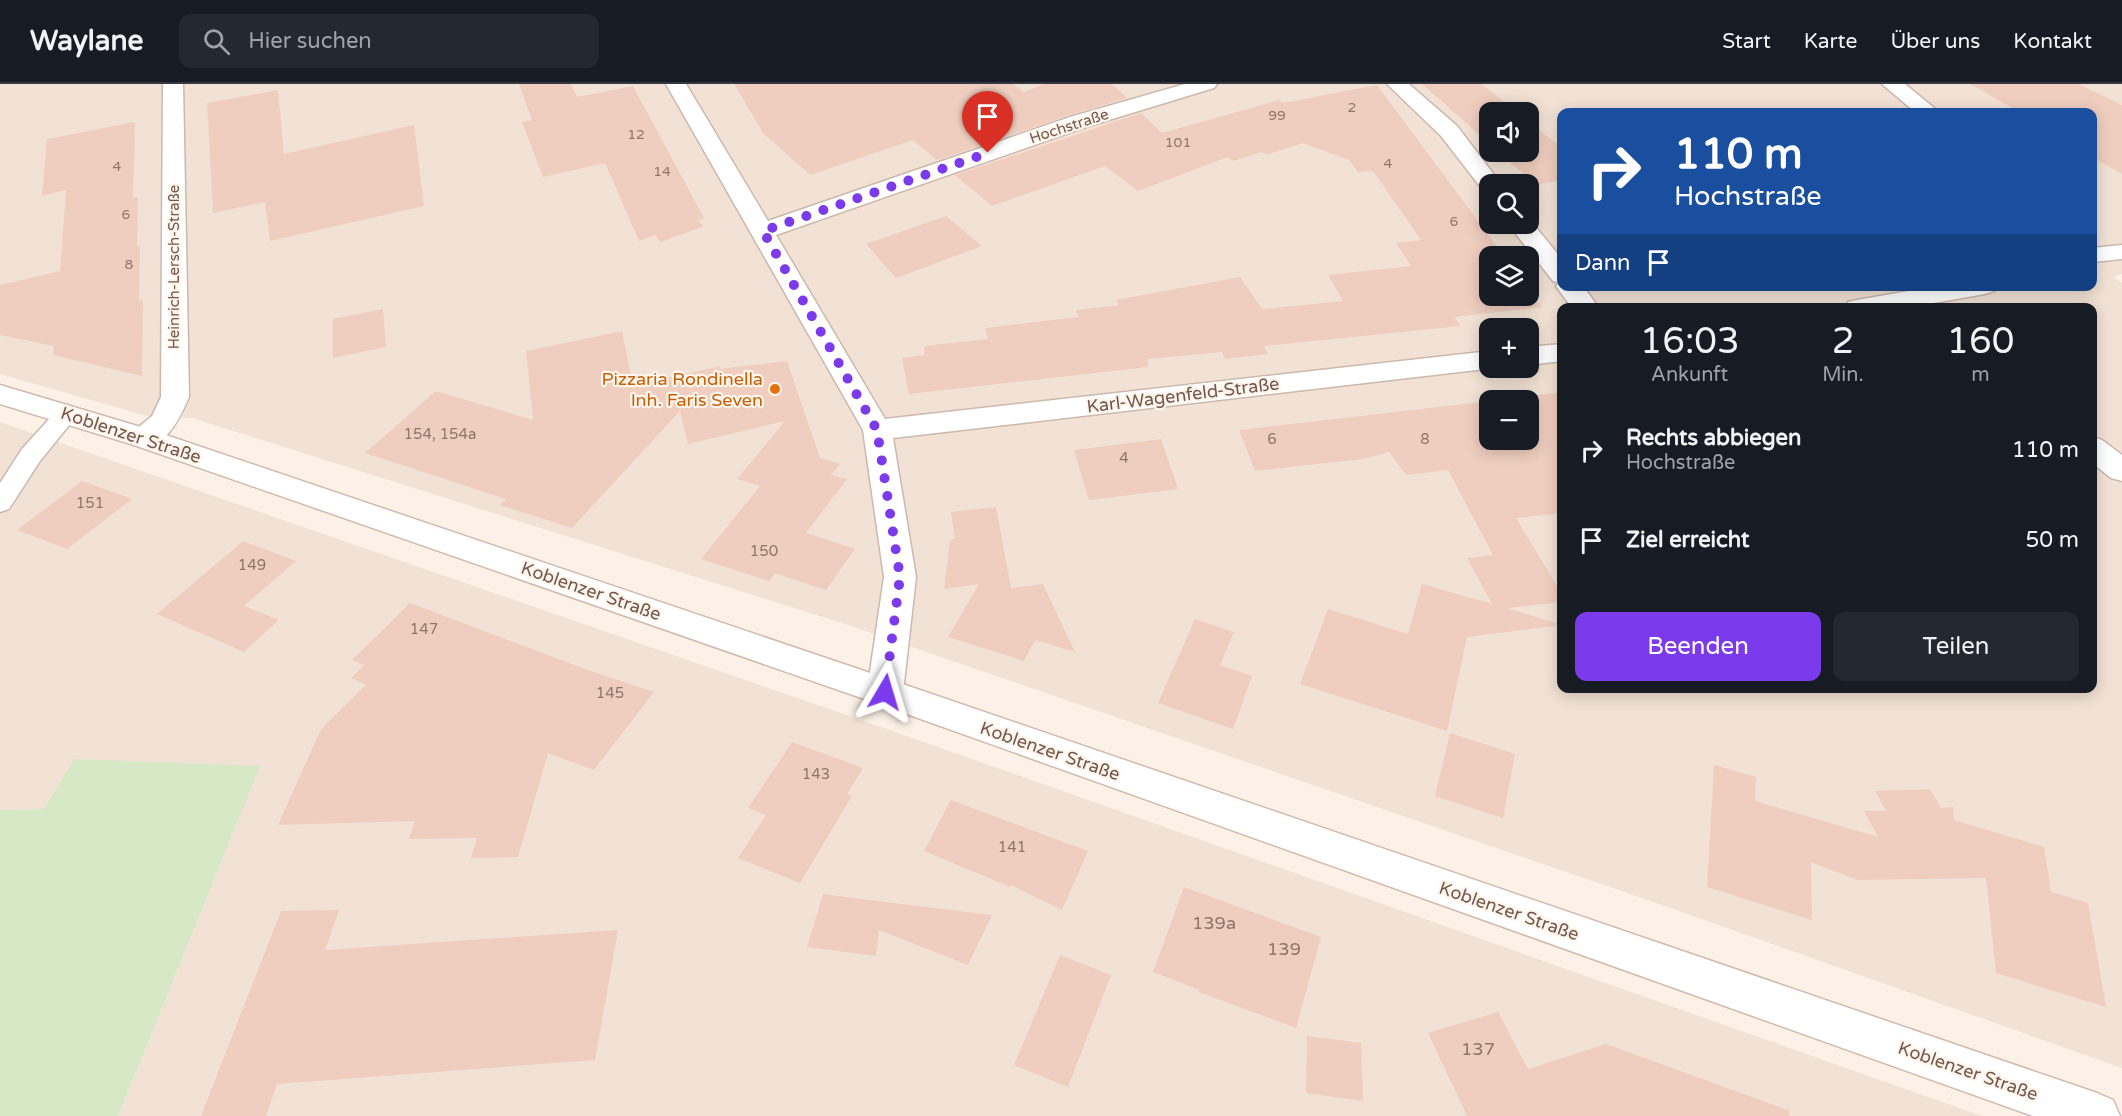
<!DOCTYPE html>
<html lang="de">
<meta charset="utf-8">
<style>
:root{--surface:#171b24;--page:#242831;--text:#f1f3f6;--muted:#9ea1a6;--line:#363941;--accent:#7c3aed}
body{margin:0;font-family:"Varela Round",sans-serif;background:var(--page);color:var(--text);height:100vh;display:flex;flex-direction:column;font-size:22px;white-space:nowrap}
*{box-sizing:border-box;margin:0}
p{font-size:20px;color:var(--muted)}
.icon{flex:none;width:33px;height:33px;fill:none;stroke:currentColor;stroke-width:2;stroke-linecap:round;stroke-linejoin:round}
.map{position:relative;flex:1;overflow:hidden}
.panel{position:absolute;left:1557px;top:219px;width:540px;height:390px;display:flex;flex-direction:column;background:var(--surface);border-radius:12px;box-shadow:0 3px 15px #0003}
.panel>*{flex:none}
.banner{position:absolute;left:1557px;top:24px;width:540px;height:183px;border-radius:12px;box-shadow:0 3px 15px #0003;background:#1a4fa0;color:#fff;overflow:hidden}
.controls{position:absolute;left:1479px;top:18px;display:grid;gap:12px}
.controls a{display:grid;place-items:center;width:60px;height:60px;border-radius:12px;background:var(--surface);box-shadow:0 3px 15px #0003;font-size:30px}
.pin{position:absolute;display:grid;place-items:center;width:51px;height:51px;color:#fff;margin:-62px -26px;border-radius:50% 50% 50% 0;rotate:-45deg;box-shadow:0 0 6px #0007}
.pin .icon{rotate:45deg}
.me{position:absolute;width:66px;margin:-33px;rotate:7deg;stroke-linejoin:round;filter:drop-shadow(0 0 4px #0008)}
.turn{display:flex;align-items:center;gap:21px;height:126px;padding:0 18px;font-size:27px}
.turn .icon{width:78px;height:78px;stroke-width:2.5}
.turn b{display:block;font-size:42px;line-height:51px}
.then{display:flex;align-items:center;height:57px;padding:0 18px;background:#0003;gap:12px;font-size:22px}
.eta{display:flex;justify-content:space-evenly;align-items:center;height:102px;text-align:center}
.eta b{font-size:36px;font-weight:600;line-height:42px}
.button{display:flex;gap:12px;margin-top:auto;padding:12px 18px}
.button a{flex:1;height:69px;border-radius:12px;background:var(--accent);color:#fff;font-size:24px;font-weight:600;line-height:69px;text-align:center}
.button a+a{background:var(--page);color:var(--text)}
ul{padding:0;list-style:none}
li{display:flex;align-items:center;gap:18px;height:90px;padding:0 18px}
li div{flex:1}
li b{display:block;font-size:22px}
li em{font-style:normal}
header{display:flex;align-items:center;gap:36px;box-sizing:border-box;height:84px;padding:0 30px;background:var(--surface);border-bottom:2px solid var(--line)}
header strong{font-size:28px}
nav{display:flex;gap:33px;margin-inline-start:auto;font-size:21px}
.search{width:420px;height:54px;background:var(--page);display:flex;align-items:center;gap:15px;box-sizing:border-box;padding:0 21px;border-radius:12px;color:var(--muted);font-size:22px}
.map>svg:first-child{display:block}
.residential{fill:#f2e2d5;fill-rule:evenodd}
.green{fill:#d6e8c5}
.building{fill:#efcebf}
.lines{fill:none;stroke-linecap:round;stroke-linejoin:round}
.lane-casing{stroke:#ccb8ad;stroke-width:3}
.street-casing{stroke:#ccb8ad;stroke-width:3}
.secondary-casing{stroke:#d1baad;stroke-width:3}
.lane{fill:#fff;fill-rule:evenodd}
.street{fill:#fff;fill-rule:evenodd}
.secondary{fill:#fff;fill-rule:evenodd}
.route{stroke:#7c3aed;stroke-width:10;stroke-dasharray:0 18}
.food-dot{fill:#e8710a;stroke:#fef5ec;stroke-width:2}
.labels{text-anchor:middle;stroke-width:4.5;stroke-linejoin:round;paint-order:stroke}
.far-number-label{font-size:14px;fill:#927569}
.far-street-label{font-size:15px;fill:#73574c;stroke:#fef5ec}
.number-label{font-size:15px;fill:#927569}
.food-label{font-size:18px;fill:#c56008;stroke:#fef5ec;text-anchor:end}
.street-label{font-size:18px;fill:#73574c;stroke:#fef5ec}
.near-number-label{font-size:18px;fill:#927569}
</style>
<header>
<strong>Waylane</strong>
<div class="search"><svg class="icon" aria-label="search" viewBox="0 0 24 24"><circle cx="10" cy="10" r="6"/><path d="M15 15l6 6"/></svg>Hier suchen</div>
<nav><a>Start</a><a>Karte</a><a>Über uns</a><a>Kontakt</a></nav>
</header>
<div class="map">
<svg width="2122" height="1032" viewBox="0 0 2122 1032">
<rect width="100%" height="100%" fill="#fbf1e6"/>
<!-- residential -->
<path class="residential" d="M0,0H2122V190L2114,193L2122,199V984L1665,822L845,540L192,334L147,332L0,290ZM1490,28H1528V68H1490ZM1562,28H2092V202H1562ZM1490,100H1528V140H1490ZM1490,172H1528V212H1490ZM1562,224H2092V604H1562ZM1490,244H1528V284H1490ZM1490,316H1528V356H1490Z
M0,338L887,645L1982,1032H118L259,682L44,725L0,726Z"/>
<!-- green -->
<path class="green" d="M74,675L260,682L118,1032H0V726L44,725Z"/>
<!-- building -->
<path class="building" d="M519,0H571L577,13L633,2L704,134L698,137L704,142L661,158L655,151L639,157L605,79L543,93L522,38L532,36Z
M734,0H1013L1024,8L1044,0H1112L1127,14L1069,31L937,76L913,56L810,91L763,49Z
M1422,0H1481L1518,28H1490V60Z
M1970,0H2079L2122,21V90L2092,73V28H2017L2015,27H2018Z
M1377,1L1504,172H1490V212H1528V205L1542,223L1455,233L1460,242L1264,262L1268,270L1225,275L1222,268L1148,275V283L909,310L902,274L925,271L924,262L988,255L985,244L1078,233L1076,226L1119,221L1116,216L1240,193L1262,225L1343,217L1328,191L1411,182L1396,159L1421,156L1373,87L1358,88L1349,76L1303,59L1266,71L1262,68L1233,77L1228,73L1138,107L1105,82L992,122L955,91L1141,29L1162,49L1279,16L1283,19Z
M278,6L284,70L414,41L424,122L270,157L265,118L213,129L207,19Z
M1528,37L1562,64V96L1536,101L1498,68H1528Z
M135,38L133,114L138,113L137,162H140L139,217L143,216L142,292L53,271L54,262L0,251V201L60,187L66,106L42,112L47,55Z
M946,132L982,162L896,194L866,160Z
M383,225L386,263L333,274V235Z
M622,247L632,297L638,296L639,300L721,282L719,285L787,277L820,374L840,380L831,391L847,395L806,449L855,465L826,506L775,489L769,497L701,475L760,402L737,395L785,337L688,360L680,327L572,444L500,421L506,415L365,369L436,307L533,336L526,267Z
M1562,308V429L1516,434L1562,510V518L1507,524L1562,541L1467,553L1447,647L1300,600L1328,525L1408,550L1422,500L1492,520L1467,474L1493,471L1448,386L1406,391L1389,368L1363,375L1255,387L1239,346L1490,317V356H1528V316H1494Z
M1161,355L1178,405L1089,416L1074,366Z
M82,397L132,415L67,465L17,446Z
M996,423L1011,504L1043,500L1075,568L1035,556L1024,577L948,553L979,500L944,505L950,456L955,455L951,428Z
M243,457L296,477L244,522L279,536L244,568L157,530Z
M410,519L588,586L654,608L594,686L548,669L518,773L471,774L477,754L409,755L415,737L278,741L321,645L366,601L351,594L364,581L352,576Z
M1195,535L1234,548L1220,581L1252,592L1233,645L1158,619Z
M1450,649L1515,670L1503,734L1435,712Z
M792,658L863,684L847,710L852,712L800,799L738,774L766,731L748,724Z
M1714,681L1756,693L1755,717L1878,753L1864,727H1886L1875,707L1930,705L1941,724L1953,723L1954,736L2044,763L2051,808L2088,819L2106,923L1996,889L1986,794L1857,796L1811,778L1812,836L1707,803Z
M951,716L1088,767L1062,826L1011,801L1010,803L924,767Z
M1184,803L1321,853L1296,944L1199,908L1200,906L1153,888Z
M823,810L861,815L992,831L968,881L879,846L876,872L807,863Z
M339,826L325,866L618,846L595,976L277,1000L266,1032H201L281,827Z
M1060,871L1111,891L1068,1003L1014,981Z
M1498,928L1528,985L1606,960L1790,1027L1789,1032H1467L1428,949Z
M1307,952L1361,959L1363,1017L1306,1009Z"/>
<g class="lines">
<defs>
<path id="lane" d="M67,321L75,324L79,329L75,334L40,377L9,425L0,428V399L22,365L59,324Z"/>
<path id="street" d="M163,0H183L189,313C179,336 164,369 134,361L129,354L134,347L152,332L161,313Z
M666,0H686L768,137L1070,33L1185,0H1217L1214,4L1086,43L776,151L885,335L1490,267V284H1494L893,354L916,493L903,608L897,618L885,622L873,618L867,608L884,493L863,346Z
M1387,0H1409L1457,42L1501,100H1490V107L1482,105L1441,52Z
M1882,0H1905L1939,28H1915Z
M1529,135L1562,175V202H1583L1599,224H1572L1556,202L1559,199L1553,197L1508,140H1528Z
M2122,161V175L2092,178V164Z
M1937,202H1997L1994,207L1985,210L1905,224H1844L1848,218L1857,216Z
M1562,260V277L1528,281V263Z
M2092,353L2102,356L2122,371V397L2111,394L2092,379Z"/>
<path id="secondary" d="M0,301L154,347L885,594L2097,1009L2113,1016L2120,1032H2033L873,618L134,361L0,320Z"/>
</defs>
<!-- lane casing -->
<use href="#lane" class="lane-casing"/>
<!-- street casing -->
<use href="#street" class="street-casing"/>
<!-- secondary casing -->
<use href="#secondary" class="secondary-casing"/>
<!-- lane -->
<use href="#lane" class="lane"/>
<!-- street -->
<use href="#street" class="street"/>
<!-- secondary -->
<use href="#secondary" class="secondary"/>
</g>
<g class="lines">
<!-- route -->
<path class="route" d="M885,608L900,493L877,346L763,147L988,69"/>
</g>
<!-- markers -->
<circle class="food-dot" cx="775" cy="305" r="6"/>
<g class="labels">
<!-- far-number labels -->
<g class="far-number-label">
<text x="1352" y="28">2</text>
<text x="1277" y="36">99</text>
<text x="636" y="55">12</text>
<text x="1178" y="63">101</text>
<text x="1388" y="84">4</text>
<text x="117" y="87">4</text>
<text x="662" y="92">14</text>
<text x="126" y="135">6</text>
<text x="1454" y="142">6</text>
<text x="129" y="185">8</text>
</g>
<!-- far-street labels -->
<g class="far-street-label">
<text transform="translate(1069 42) rotate(-18)" y="5">Hochstraße</text>
<text transform="translate(174 183) rotate(-90)" y="5">Heinrich-Lersch-Straße</text>
</g>
<!-- number labels -->
<g class="number-label">
<text x="440" y="355">154, 154a</text>
<text x="1272" y="360">6</text>
<text x="1425" y="360">8</text>
<text x="1124" y="379">4</text>
<text x="90" y="424">151</text>
<text x="764" y="472">150</text>
<text x="252" y="486">149</text>
<text x="424" y="550">147</text>
<text x="610" y="614">145</text>
<text x="816" y="695">143</text>
<text x="1012" y="768">141</text>
</g>
<!-- food labels -->
<g class="food-label">
<text x="763" y="301">Pizzaria Rondinella<tspan x="763" dy="21">Inh. Faris Seven</tspan></text>
</g>
<!-- street labels -->
<g class="street-label">
<text transform="translate(1183 311) rotate(-7)" y="6">Karl-Wagenfeld-Straße</text>
<text transform="translate(131 351) rotate(18)" y="6">Koblenzer Straße</text>
<text transform="translate(591 507) rotate(19)" y="6">Koblenzer Straße</text>
<text transform="translate(1050 667) rotate(19)" y="6">Koblenzer Straße</text>
<text transform="translate(1509 827) rotate(19)" y="6">Koblenzer Straße</text>
<text transform="translate(1968 987) rotate(19)" y="6">Koblenzer Straße</text>
</g>
<!-- near-number labels -->
<g class="near-number-label">
<text x="1214" y="845">139a</text>
<text x="1284" y="871">139</text>
<text x="1478" y="971">137</text>
</g>
</g>
</svg>
<div class="controls">
<a><svg class="icon" aria-label="sound" viewBox="0 0 24 24"><path d="M4 9h4l5-4v14l-5-4H4zM17 9q2 3 0 6"/></svg></a>
<a><svg class="icon" aria-label="search" viewBox="0 0 24 24"><circle cx="10" cy="10" r="6"/><path d="M15 15l6 6"/></svg></a>
<a><svg class="icon" aria-label="layers" viewBox="0 0 24 24"><path d="M12 4l9 5-9 5-9-5zM3 14l9 5 9-5"/></svg></a>
<a>+</a>
<a>−</a>
</div>
<div class="pin" style="left:988px;top:69px;background:#d93025"><svg class="icon" aria-label="arrive" viewBox="0 0 24 24"><path d="M6 21V4h12l-3 4 3 4H6"/></svg></div>
<svg class="me" style="left:885px;top:608px" viewBox="-20 -20 40 40"><path d="M0-17L14 15 0 8-14 15z" fill="#7c3aed" stroke="#fff" stroke-width="4"/></svg>
<div class="banner">
<div class="turn"><svg class="icon" aria-label="right" viewBox="0 0 24 24"><path d="M7 20v-9h11M14 6l5 5-5 5"/></svg><div><b>110 m</b>Hochstraße</div></div>
<div class="then">Dann<svg class="icon" aria-label="arrive" viewBox="0 0 24 24"><path d="M6 21V4h12l-3 4 3 4H6"/></svg></div>
</div>
<section class="panel">
<div class="eta">
<div><b>16:03</b><p>Ankunft</p></div>
<div><b>2</b><p>Min.</p></div>
<div><b>160</b><p>m</p></div>
</div>
<ul>
<li><svg class="icon" aria-label="right" viewBox="0 0 24 24"><path d="M7 20v-9h11M14 6l5 5-5 5"/></svg><div><b>Rechts abbiegen</b><p>Hochstraße</p></div><em>110 m</em></li>
<li><svg class="icon" aria-label="arrive" viewBox="0 0 24 24"><path d="M6 21V4h12l-3 4 3 4H6"/></svg><div><b>Ziel erreicht</b></div><em>50 m</em></li>
</ul>
<div class="button"><a>Beenden</a><a>Teilen</a></div>
</section>
</div>
